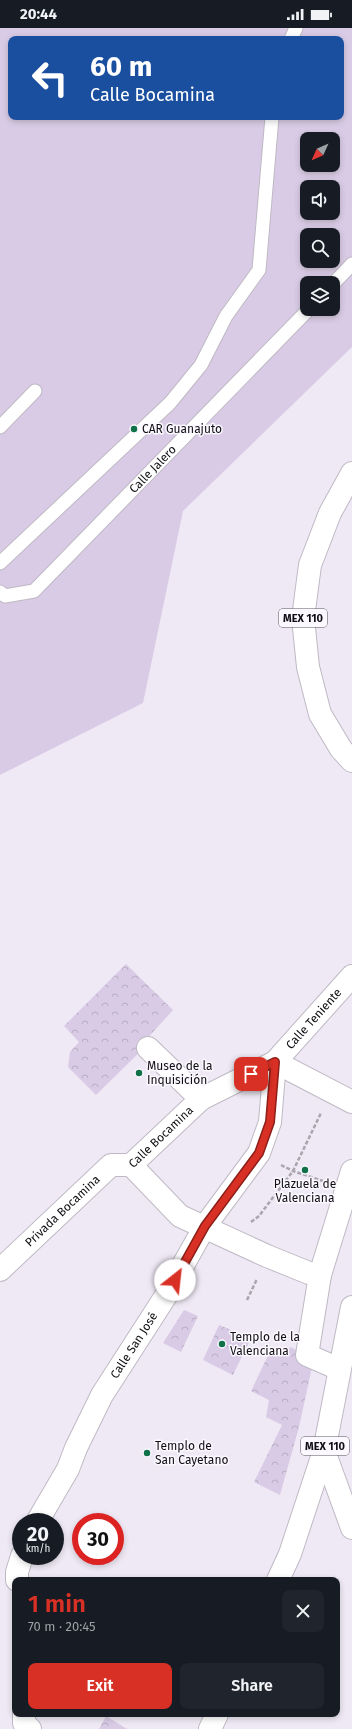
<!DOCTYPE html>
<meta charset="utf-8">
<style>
:root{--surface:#171b24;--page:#20242c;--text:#f1f3f6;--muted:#9ea1a6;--accent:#d93025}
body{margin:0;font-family:"Fira Sans",sans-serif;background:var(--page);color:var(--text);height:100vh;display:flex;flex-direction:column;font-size:15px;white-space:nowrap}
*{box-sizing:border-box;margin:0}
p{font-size:13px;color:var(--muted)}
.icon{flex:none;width:22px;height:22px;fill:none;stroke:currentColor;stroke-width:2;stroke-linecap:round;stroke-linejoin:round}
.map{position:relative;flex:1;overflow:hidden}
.panel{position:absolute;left:12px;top:1549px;width:328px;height:140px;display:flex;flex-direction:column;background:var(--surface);border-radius:8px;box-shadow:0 2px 6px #0003}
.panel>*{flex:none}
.banner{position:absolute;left:8px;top:8px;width:336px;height:84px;border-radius:8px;box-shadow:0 2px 6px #0003;background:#1a4fa0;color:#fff;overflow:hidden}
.needle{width:26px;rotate:225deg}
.buttons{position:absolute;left:300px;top:104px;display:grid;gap:8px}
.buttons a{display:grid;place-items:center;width:40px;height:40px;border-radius:8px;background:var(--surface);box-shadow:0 2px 6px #0003;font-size:20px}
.speed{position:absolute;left:12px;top:1485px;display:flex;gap:8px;font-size:20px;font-weight:700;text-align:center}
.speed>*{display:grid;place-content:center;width:52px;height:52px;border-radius:50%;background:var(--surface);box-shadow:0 2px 6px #0003;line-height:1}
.speed small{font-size:10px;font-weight:400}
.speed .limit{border:6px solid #d22;background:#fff;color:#111}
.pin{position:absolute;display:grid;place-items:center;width:34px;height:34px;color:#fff;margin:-17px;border-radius:8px;box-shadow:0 2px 6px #0006}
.me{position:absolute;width:44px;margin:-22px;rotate:29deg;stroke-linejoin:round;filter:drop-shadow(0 0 3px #0008)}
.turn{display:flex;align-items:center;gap:14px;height:84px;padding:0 16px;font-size:18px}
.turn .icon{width:52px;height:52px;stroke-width:2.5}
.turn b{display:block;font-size:28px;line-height:34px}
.round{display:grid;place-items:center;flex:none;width:42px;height:42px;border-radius:8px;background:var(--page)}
.summary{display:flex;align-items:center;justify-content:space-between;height:68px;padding:0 16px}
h1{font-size:24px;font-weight:600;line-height:30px;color:var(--accent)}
.cta{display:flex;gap:8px;margin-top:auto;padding:8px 16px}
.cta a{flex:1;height:46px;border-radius:8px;background:var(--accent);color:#fff;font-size:16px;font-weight:600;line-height:46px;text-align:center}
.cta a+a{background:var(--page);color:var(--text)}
.status{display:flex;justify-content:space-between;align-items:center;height:28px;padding:0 20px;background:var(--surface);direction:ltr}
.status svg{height:11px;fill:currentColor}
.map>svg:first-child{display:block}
.green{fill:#d9cbe5;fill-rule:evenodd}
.park{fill:url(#park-crowns)}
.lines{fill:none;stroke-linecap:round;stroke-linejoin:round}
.lane-casing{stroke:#bfb9c4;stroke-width:15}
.street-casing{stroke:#bfb9c4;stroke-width:24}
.secondary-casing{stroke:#bfb9c4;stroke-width:24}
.primary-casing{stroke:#bfb9c4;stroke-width:24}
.path{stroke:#aaa5af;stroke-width:2.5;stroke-dasharray:4 2;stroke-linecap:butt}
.lane{stroke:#fff;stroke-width:13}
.street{stroke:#fff;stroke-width:22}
.secondary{stroke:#fff;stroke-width:22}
.primary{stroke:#fff;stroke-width:22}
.route-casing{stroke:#8d1f18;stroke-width:10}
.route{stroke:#d93025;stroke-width:7}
.poi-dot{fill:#107148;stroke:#fbf8ff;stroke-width:1.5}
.labels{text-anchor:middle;stroke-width:3;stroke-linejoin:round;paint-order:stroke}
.shield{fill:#fbf8ff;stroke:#57555a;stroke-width:1}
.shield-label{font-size:11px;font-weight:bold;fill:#110f13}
.poi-label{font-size:12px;fill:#110f13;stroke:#fbf8ff;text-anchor:start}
.street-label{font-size:12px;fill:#110f13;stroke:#fbf8ff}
</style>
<div class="status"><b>20:44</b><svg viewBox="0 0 49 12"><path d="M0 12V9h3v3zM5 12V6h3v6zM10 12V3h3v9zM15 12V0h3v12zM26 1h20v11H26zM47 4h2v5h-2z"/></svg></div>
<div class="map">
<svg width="352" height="1701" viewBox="0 0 352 1701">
<defs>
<pattern id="park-crowns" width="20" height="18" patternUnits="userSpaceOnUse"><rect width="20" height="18" fill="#d9cbe5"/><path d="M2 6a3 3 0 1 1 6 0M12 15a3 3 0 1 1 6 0" fill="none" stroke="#b9adc4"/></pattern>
</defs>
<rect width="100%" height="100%" fill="#efe9f5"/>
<!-- green -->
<path class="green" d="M0,0H352V319L183,483L143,675L0,747ZM11,11H341V89H11ZM307,111H333V137H307ZM307,159H333V185H307ZM307,207H333V233H307ZM307,255H333V281H307Z"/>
<!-- park -->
<path class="park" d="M126,936L173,982L143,1015L146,1018L96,1067L68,1039L70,1024L79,1014L64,998Z
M184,1282L198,1288L181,1324L163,1315Z
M219,1297L251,1310L233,1347L203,1332Z
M272,1319L287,1325L290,1319L314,1330L299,1399L280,1467L254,1454L282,1397L266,1389L269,1372L251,1363Z
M106,1688L127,1701H99Z"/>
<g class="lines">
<defs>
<g id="lane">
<path d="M291,11L296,0"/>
<path d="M333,256L352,236"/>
<path d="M0,399L35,363"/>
<path d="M0,535L170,375L201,337L226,288L259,242L272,89"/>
<path id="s1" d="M0,564L5,568L34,563L309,281"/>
</g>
<g id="street">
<path d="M148,1020L201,1071"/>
<path d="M275,1034L352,1074"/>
<path id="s2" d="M131,1137L201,1071L275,1034L352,948"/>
<path d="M131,1137L180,1188L267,1228L309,1245L320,1247"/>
<path id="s3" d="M0,1242L111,1137H131"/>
<path d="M339,1341L307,1327L320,1247L352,1143"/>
<path id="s4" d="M37,1494L68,1441L76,1420L102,1367L167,1266L205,1198L259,1125L270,1094L275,1034"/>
<path d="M17,1552V1544L22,1528"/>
<path d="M24,1686V1695L30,1701"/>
</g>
<path id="secondary" d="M324,1423L352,1500"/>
<path id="primary" d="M352,445L330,485L310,537L303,590L308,639L320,686L341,721L352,733
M278,1552L290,1526L324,1423L352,1279
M210,1701L217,1686"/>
</defs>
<!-- lane casing -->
<use href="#lane" class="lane-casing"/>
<!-- street casing -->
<use href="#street" class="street-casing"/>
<!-- secondary casing -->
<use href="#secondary" class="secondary-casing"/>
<!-- primary casing -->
<use href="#primary" class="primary-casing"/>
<!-- path -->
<path class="path" d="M281,1137L293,1143L323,1153
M251,1194L259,1188L293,1143L321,1085
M247,1272L257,1251"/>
<!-- lane -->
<use href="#lane" class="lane"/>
<!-- street -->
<use href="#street" class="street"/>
<!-- secondary -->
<use href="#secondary" class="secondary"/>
<!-- primary -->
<use href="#primary" class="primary"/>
</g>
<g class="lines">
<defs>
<path id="route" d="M175,1252L205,1198L259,1125L270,1094L275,1034L251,1046"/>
</defs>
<!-- route casing -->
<use href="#route" class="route-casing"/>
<!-- route -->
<use href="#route" class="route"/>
</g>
<!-- markers -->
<g class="poi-dot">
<circle cx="134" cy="401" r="4"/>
<circle cx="139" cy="1045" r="4"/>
<circle cx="305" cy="1142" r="4"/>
<circle cx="222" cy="1316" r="4"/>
<circle cx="147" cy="1425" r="4"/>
</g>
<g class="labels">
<!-- shield labels -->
<g class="shield">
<rect x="279" y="581" width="48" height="18" rx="3"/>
<rect x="301" y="1409" width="48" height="18" rx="3"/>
</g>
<g class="shield-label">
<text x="303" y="594">MEX 110</text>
<text x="325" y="1422">MEX 110</text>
</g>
<!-- poi labels -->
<g class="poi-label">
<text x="142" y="405">CAR Guanajuto</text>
<text x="147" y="1042">Museo de la<tspan x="147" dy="14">Inquisición</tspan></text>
<text x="305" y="1160" text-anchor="middle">Plazuela de<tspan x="305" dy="14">Valenciana</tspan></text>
<text x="230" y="1313">Templo de la<tspan x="230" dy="14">Valenciana</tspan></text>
<text x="155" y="1422">Templo de<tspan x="155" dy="14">San Cayetano</tspan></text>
</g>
<!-- street labels -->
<g class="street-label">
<text dy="4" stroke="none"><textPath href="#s1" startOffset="206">Calle Jalero</textPath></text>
<text dy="4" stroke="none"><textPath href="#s2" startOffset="237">Calle Teniente</textPath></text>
<text dy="4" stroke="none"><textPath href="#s2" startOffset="41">Calle Bocamina</textPath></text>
<text dy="4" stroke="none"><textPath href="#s3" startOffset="86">Privada Bocamina</textPath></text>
<text dy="4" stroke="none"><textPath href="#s4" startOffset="202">Calle San José</textPath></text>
</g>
</g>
</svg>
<div class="buttons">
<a><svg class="needle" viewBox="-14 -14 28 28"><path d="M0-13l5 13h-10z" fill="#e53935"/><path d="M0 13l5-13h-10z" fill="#9ea1a6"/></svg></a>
<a><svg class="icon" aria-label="sound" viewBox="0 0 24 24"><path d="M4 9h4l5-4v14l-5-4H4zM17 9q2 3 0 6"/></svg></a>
<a><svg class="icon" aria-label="search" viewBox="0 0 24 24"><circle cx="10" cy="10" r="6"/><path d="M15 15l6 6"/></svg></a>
<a><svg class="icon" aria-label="layers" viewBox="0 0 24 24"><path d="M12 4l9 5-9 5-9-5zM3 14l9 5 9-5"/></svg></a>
</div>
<div class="speed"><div>20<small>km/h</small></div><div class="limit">30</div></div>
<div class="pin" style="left:251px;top:1046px;background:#d93025"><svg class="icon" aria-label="arrive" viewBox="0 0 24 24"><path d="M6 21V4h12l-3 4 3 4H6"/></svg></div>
<svg class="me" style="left:175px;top:1252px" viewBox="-20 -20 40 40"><circle r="19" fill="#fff"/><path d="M0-13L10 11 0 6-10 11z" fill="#d93025"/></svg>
<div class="banner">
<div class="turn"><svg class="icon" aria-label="left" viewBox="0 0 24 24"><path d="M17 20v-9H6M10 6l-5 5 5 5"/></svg><div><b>60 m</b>Calle Bocamina</div></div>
</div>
<section class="panel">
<div class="summary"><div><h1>1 min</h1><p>70 m · 20:45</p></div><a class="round"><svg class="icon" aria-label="close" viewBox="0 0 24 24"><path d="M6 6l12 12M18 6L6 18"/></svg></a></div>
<div class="cta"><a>Exit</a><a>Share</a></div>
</section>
</div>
